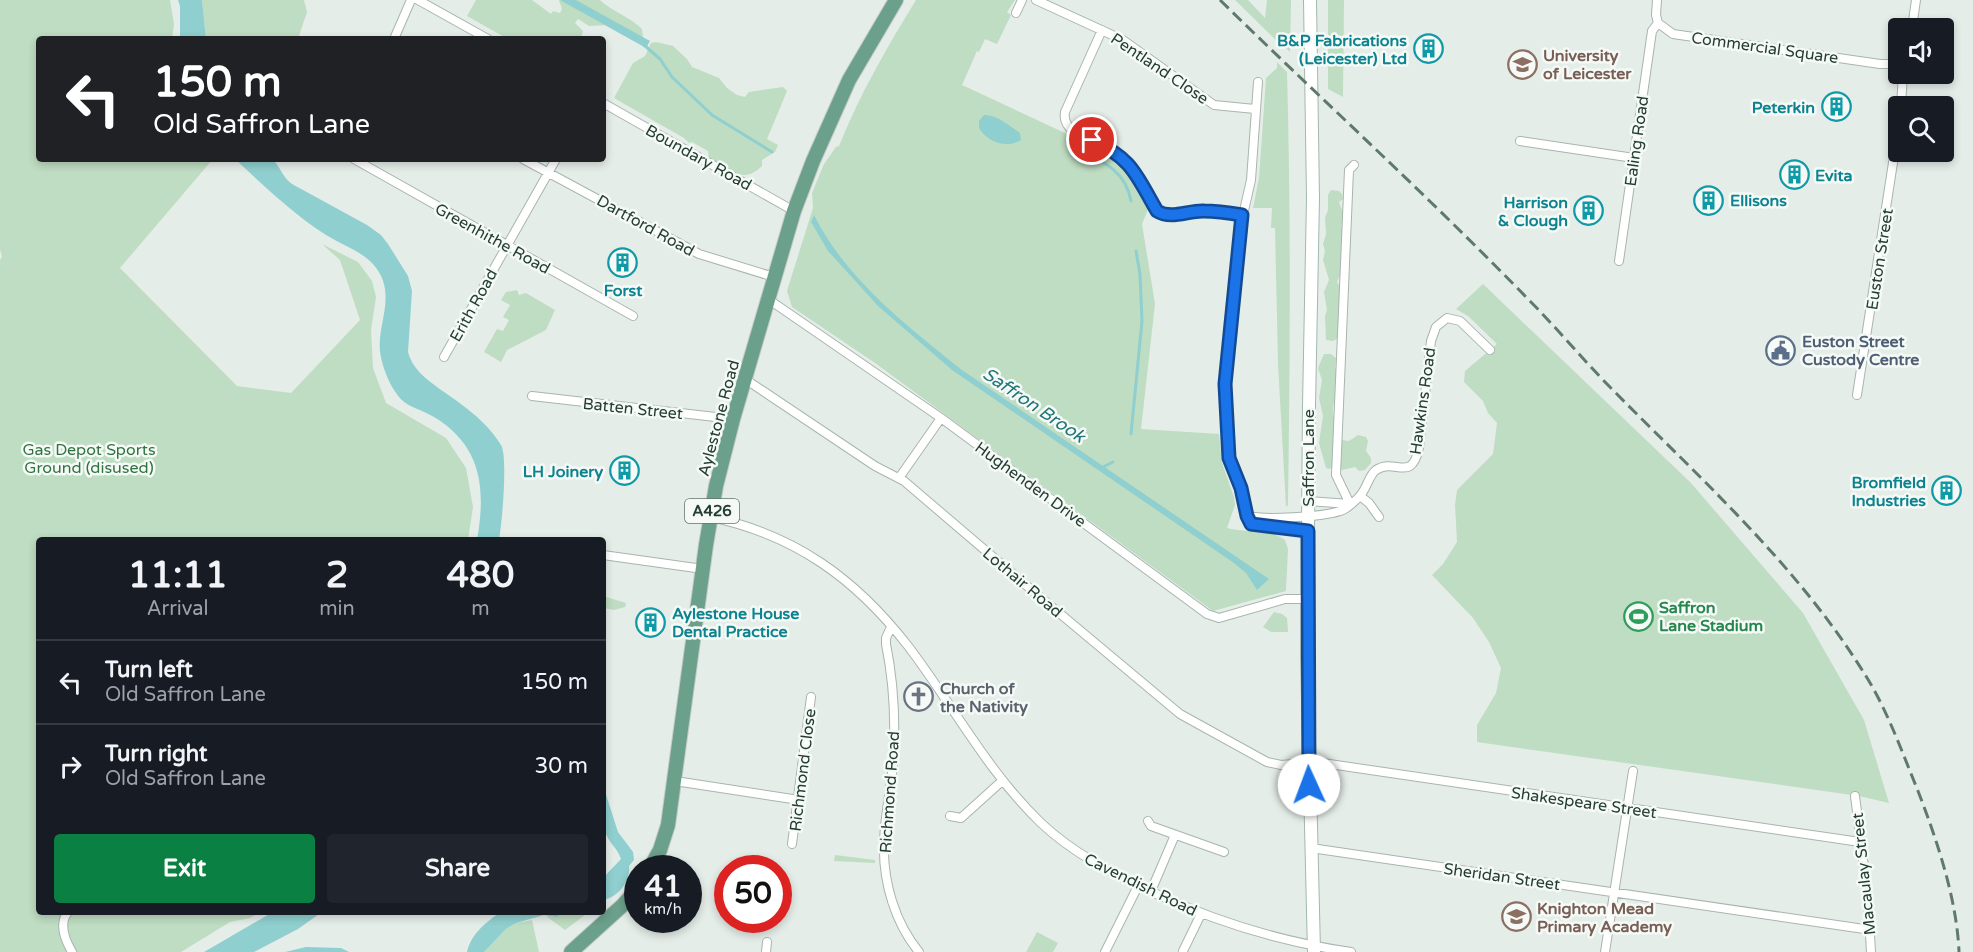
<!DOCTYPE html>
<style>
:root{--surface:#171b24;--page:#20242c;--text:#f1f3f6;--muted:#9ea1a6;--line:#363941;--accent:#0b8043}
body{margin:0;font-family:"Varela Round",sans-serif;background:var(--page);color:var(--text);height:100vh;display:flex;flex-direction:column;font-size:22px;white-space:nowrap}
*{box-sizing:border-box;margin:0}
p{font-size:20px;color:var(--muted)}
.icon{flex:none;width:33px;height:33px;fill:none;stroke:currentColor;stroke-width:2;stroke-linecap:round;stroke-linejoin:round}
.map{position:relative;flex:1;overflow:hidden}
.details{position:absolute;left:36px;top:537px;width:570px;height:378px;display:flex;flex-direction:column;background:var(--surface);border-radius:6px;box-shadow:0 3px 9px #0003}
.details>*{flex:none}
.guide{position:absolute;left:36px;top:36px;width:570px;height:126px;border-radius:6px;box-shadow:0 3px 9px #0003;background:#202124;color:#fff;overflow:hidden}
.controls{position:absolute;left:1888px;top:18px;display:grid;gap:12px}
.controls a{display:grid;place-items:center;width:66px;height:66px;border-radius:6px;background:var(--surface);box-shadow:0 3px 9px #0003;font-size:30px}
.speed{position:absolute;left:624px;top:855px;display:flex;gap:12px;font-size:30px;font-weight:700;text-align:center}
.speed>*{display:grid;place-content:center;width:78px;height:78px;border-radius:50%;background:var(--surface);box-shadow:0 3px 9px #0003;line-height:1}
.speed small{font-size:15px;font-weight:400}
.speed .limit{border:9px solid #d22;background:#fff;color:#111}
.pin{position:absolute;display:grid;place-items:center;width:51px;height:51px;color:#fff;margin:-26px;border:3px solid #fff;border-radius:50%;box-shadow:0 2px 6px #0007}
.me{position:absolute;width:66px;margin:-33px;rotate:358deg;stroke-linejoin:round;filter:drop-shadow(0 0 4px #0008)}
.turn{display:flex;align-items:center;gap:21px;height:126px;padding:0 18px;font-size:27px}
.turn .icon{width:78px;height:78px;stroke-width:2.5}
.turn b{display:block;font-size:42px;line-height:51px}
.eta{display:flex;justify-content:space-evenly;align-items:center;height:102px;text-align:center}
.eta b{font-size:36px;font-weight:800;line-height:42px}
.button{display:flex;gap:12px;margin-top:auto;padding:12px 18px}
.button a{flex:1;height:69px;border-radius:6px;background:var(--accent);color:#fff;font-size:24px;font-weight:800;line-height:69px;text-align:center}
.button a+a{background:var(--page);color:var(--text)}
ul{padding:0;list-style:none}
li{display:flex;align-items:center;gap:18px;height:84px;padding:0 18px;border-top:2px solid var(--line)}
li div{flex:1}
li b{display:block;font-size:22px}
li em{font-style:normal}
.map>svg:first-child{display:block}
.green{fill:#bfddc2}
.water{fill:#90cfcf}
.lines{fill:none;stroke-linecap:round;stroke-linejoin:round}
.stream{stroke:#90cfcf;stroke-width:3}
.minor-casing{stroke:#a8b5ae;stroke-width:10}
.secondary-casing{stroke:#a3b8ae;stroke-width:14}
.primary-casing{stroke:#c2c9c6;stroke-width:16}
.minor{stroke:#fff;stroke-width:8}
.secondary{stroke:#fff;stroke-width:12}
.primary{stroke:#6ba08b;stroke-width:14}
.rail{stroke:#5f796e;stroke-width:3;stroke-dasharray:12 6;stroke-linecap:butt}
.route-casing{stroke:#114b97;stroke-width:15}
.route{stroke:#1a73e8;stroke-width:10}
.labels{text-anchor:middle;stroke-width:5;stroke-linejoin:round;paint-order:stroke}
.shield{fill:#f5faf7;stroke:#63766e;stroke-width:1.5}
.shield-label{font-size:15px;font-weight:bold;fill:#253e33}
.culture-label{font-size:16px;font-weight:bold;fill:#0d838f;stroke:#f5faf7;text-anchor:end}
.street-label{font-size:16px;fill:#253e33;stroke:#f5faf7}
.education-label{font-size:16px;font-weight:bold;fill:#785e54;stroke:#f5faf7;text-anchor:start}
.service-label{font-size:16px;font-weight:bold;fill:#4e5e75;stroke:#f5faf7;text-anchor:start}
.park-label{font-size:16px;fill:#307340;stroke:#f5faf7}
.leisure-label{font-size:16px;font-weight:bold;fill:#27864d;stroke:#f5faf7;text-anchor:start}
.worship-label{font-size:16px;font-weight:bold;fill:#5b616d;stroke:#f5faf7;text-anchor:start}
.water-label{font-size:18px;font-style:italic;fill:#217678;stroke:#f5faf7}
</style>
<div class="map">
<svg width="1973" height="952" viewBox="0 0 1973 952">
<rect width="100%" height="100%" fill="#e5ede8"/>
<!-- green -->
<path class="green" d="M0,0H170L174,24L172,39H39V159H213L120,268L237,386L291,393L360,320L340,260L322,244L358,262L372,281L376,297L371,330L373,368L386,403L446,438L466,468L473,507L468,540H39V912H260L250,918L230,922L181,952H0V260L2,257L0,249Z
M202,0H304L307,12L298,39H206Z
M476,0H532L551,14L553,11L560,13C564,7 560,6 559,0H600C613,12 630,17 642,29L643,36L640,39L619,33L608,25L589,26L578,19L575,23L583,31L581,39H508L467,16Z
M916,0H1015L1007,12L1011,15L997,44L985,39L979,52L977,51L962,85L1108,153L1128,171L1138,184L1149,207L1142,224L1155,304L1141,429L1219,434L1222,463L1234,497L1235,505L1227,528C1245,533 1270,528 1285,540L1288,549L1286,591L1213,611L875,363L792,307L787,291L813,208L812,193L824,164L836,147L839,146C860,94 887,47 916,0Z
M1235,0H1248L1265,18L1267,0H1291L1290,52L1286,48L1285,49Z
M1328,0H1344L1343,97L1328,89Z
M656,42L673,46L687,59L692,67L719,78L727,88L737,95L745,97L749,92L783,87L787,91L767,139L778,145L775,152L762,160V166C743,185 728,170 709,159L708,151L692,142L689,143L684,138L614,98L633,63L645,56L651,43Z
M1277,62L1287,72C1291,216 1290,361 1288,505L1286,507L1278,364L1275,228H1271L1272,208H1253L1259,178L1266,78L1277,68Z
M1331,190L1339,191L1342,194L1343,199L1339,202C1342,212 1347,215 1341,225L1344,229L1342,270L1337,282L1341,289L1339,338L1333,341L1326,340L1325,316L1327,310L1324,292L1329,280L1323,260L1325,251L1323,244L1326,234L1325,218L1328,210V195Z
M1483,284L1691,483L1803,613L1864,720L1889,803L1859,796L1477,742V725L1496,693L1501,668L1489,642L1473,618L1432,575L1443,564L1457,542L1455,505L1457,490L1493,454L1497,423L1488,413L1483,401L1464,382L1465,371L1497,344L1468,316L1456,309Z
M517,290L519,295L526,293L555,310L546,330L507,350L501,362L484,352L497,329L503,331L509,320L503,317L510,305L501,300L506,292Z
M1324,354H1331L1336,358L1335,367L1337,371L1336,400C1332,404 1332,414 1335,419L1333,467L1329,469L1326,468L1319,443L1323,416L1319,398L1322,380L1318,368Z
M1358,435L1366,437L1368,441L1366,451L1371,458V463L1365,470L1359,471L1355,467L1342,470L1339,467L1342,457V440L1349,441Z
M603,596L626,603L625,607L614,610L603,608Z
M1274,612L1282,614L1287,618L1288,632H1271L1263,627Z
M835,855L875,860V863L834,861Z
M565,912H589L565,930L546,916L557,917Z
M532,920L539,952H484L506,929L516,923Z
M1037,932L1058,943L1053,952H1026Z"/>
<!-- water -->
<path class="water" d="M178,0H202L206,39H180V6Z
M560,0H576L650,41L646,48Z
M984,115C996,114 1010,126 1020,133L1021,140C1007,149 987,142 979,128V121Z
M235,159H272C281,167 282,177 292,184L367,225L381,235L388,244L408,276L412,291L408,352C412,368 425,378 437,387C461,404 485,419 501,445C508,456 502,524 499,540H477C486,489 482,446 434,417C411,404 403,409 389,381C385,372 381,361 380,351C377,322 399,292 372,263C360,251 341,244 326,235C292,213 264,186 235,159Z
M814,215C846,279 907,326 962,370L1269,579L1257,590L1246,573L1234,563L952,370L878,306L828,251L811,222Z
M603,785L618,832L633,852L634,860L629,866C631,881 618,898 603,900V878L621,859C618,849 610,844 606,834C600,820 603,801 603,785Z
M273,912H322L298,929L254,952H204Z
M501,912H565L557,917L544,915L516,923L506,929L484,952H467C471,934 486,922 501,912Z
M306,947L341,948L349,952H285Z"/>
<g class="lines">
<!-- stream -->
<path class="stream" d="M644,45L660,59L672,77L712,115L772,152
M1079,150C1105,162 1126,172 1131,201
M1131,434L1142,321L1140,274L1136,251
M1101,468L1113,462"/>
<defs>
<path id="minor" d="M418,0L488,39
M1036,0L1123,40L1214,105L1255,109
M1657,0L1656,15L1658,23L1673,34L1880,64H1889L1899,60
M1016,13L1022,0
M1912,28L1916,0
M1102,30L1065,112C1061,134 1093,140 1109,148C1134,162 1143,187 1157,211C1171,220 1189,210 1204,211C1217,211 1230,213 1243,215
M394,39L411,0
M1258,82L1251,180L1243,215L1225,384L1229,458L1241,488L1247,516L1251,524L1308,531
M603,103L794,211
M1901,106L1903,74
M1520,141L1634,158
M354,159L633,316
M523,159L699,254L774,277
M1619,261L1652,31L1658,23
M768,299L941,418L1207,614L1219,618L1285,599H1307
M444,357L556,159
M745,379L875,466L904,481L1027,586L1180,714L1267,762L1281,765L1316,762L1860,842
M1857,395L1899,124
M532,396L733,419
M899,478L941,418
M1360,496L1369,503L1379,517
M1308,501L1350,504
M1350,504L1336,475L1349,170L1354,165
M1247,516C1265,520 1322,517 1340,511C1346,510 1354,502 1358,498C1367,490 1368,476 1376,470C1395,457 1411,484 1419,448L1431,341L1436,327L1447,318L1460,321L1490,350
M711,517C795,535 855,578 908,646C953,705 987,771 1041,823C1073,853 1113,874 1152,892C1216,922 1282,942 1351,952
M603,555L703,569
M891,627L886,638V644C894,684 896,722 893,763C891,790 884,818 884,845C883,882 895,923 919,952
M675,781L799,800
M1855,796L1868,899L1871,952
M950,816L961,818L1002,781
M1148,821L1151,826L1224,852
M792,844L811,697
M1311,848L1871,930
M1151,891L1175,835
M68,912C58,924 65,940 72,952
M1183,951L1201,914
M766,952L767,942
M1105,952L1138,886
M1605,952L1633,771"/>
<path id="secondary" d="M1310,0L1313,198L1309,406L1307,657L1314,952"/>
<path id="primary" d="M650,868L660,850L668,825L706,545L716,486L733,419L794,211L813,161L849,80L896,0
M571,952L623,905L638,888"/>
</defs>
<!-- minor casing -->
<use href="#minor" class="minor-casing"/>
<!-- secondary casing -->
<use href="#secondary" class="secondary-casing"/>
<!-- primary casing -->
<use href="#primary" class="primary-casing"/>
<!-- minor -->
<use href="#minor" class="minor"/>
<!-- secondary -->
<use href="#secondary" class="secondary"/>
<!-- primary -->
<use href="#primary" class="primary"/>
<!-- rail -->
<path class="rail" d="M1220,0C1322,100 1427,195 1526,297C1554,325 1579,355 1606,383C1697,476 1795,562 1864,673C1887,709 1902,752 1918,791C1937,840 1957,900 1959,952"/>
</g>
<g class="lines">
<defs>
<path id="route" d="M1092,140C1133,159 1136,175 1157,211C1171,220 1189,210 1204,211C1217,211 1230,213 1242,215L1225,384L1229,458L1241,488L1247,516L1251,524L1308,531L1309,785"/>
</defs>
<!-- route casing -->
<use href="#route" class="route-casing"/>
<!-- route -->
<use href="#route" class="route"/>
</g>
<!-- icons -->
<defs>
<symbol id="building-ring" viewBox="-11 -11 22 22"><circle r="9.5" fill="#f5faf7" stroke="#0f9aa8" stroke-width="1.5"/><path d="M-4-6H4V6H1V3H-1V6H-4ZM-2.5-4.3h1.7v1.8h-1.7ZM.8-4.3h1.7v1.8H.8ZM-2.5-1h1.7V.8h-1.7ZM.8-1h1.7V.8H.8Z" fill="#0f9aa8"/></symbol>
<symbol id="university-ring" viewBox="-11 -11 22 22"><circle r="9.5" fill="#f5faf7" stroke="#8d6e63" stroke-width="1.5"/><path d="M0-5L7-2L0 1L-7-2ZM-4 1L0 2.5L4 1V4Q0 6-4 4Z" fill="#8d6e63"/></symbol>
<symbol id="civic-ring" viewBox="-11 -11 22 22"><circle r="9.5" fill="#f5faf7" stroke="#5c6f8a" stroke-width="1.5"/><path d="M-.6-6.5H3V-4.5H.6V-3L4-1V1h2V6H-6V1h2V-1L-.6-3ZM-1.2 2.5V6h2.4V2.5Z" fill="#5c6f8a"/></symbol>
<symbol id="stadium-ring" viewBox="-11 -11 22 22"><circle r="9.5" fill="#f5faf7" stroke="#2e9e5b" stroke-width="1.5"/><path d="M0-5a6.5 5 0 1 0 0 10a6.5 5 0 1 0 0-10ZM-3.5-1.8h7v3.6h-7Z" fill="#2e9e5b"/></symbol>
<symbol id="church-ring" viewBox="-11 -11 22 22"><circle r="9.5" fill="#f5faf7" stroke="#6b7280" stroke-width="1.5"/><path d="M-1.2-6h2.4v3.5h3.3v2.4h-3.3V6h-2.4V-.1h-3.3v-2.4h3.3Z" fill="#6b7280"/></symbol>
<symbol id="school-ring" viewBox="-11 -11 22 22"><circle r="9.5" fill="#f5faf7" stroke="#8d6e63" stroke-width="1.5"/><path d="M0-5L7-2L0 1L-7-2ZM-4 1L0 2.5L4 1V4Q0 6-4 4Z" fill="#8d6e63"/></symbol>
</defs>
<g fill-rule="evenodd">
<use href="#building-ring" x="1412" y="32" width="33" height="33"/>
<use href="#university-ring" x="1506" y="48" width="33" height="33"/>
<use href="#building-ring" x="1820" y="90" width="33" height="33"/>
<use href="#building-ring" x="1778" y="158" width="33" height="33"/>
<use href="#building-ring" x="1692" y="184" width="33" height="33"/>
<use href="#building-ring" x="1572" y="194" width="33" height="33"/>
<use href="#building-ring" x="606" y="246" width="33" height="33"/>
<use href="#civic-ring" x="1764" y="334" width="33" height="33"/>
<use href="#building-ring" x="608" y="454" width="33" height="33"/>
<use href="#building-ring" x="1930" y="474" width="33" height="33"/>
<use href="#stadium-ring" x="1622" y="600" width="33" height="33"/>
<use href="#building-ring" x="634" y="606" width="33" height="33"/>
<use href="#church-ring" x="902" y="680" width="33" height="33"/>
<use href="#school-ring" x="1500" y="900" width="33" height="33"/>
</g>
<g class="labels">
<!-- shield labels -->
<rect class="shield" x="685" y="499" width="54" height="24" rx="4.5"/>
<g class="shield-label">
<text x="712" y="516">A426</text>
</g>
<!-- culture labels -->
<g class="culture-label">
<text x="1407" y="46">B&amp;P Fabrications<tspan x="1407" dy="18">(Leicester) Ltd</tspan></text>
<text x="1815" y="113">Peterkin</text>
<text x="1815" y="181" text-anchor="start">Evita</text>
<text x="1730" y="206" text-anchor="start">Ellisons</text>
<text x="1568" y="208">Harrison<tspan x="1568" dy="18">&amp; Clough</tspan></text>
<text x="623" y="296" text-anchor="middle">Forst</text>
<text x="603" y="477">LH Joinery</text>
<text x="1926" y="488">Bromfield<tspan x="1926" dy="18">Industries</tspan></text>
<text x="672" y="619" text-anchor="start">Aylestone House<tspan x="672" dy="18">Dental Practice</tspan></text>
</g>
<!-- street labels -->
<g class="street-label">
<text transform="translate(1765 47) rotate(8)" y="6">Commercial Square</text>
<text transform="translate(1160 68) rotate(34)" y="6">Pentland Close</text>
<text transform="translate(1636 141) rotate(-82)" y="6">Ealing Road</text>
<text transform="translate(699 157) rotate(29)" y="6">Boundary Road</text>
<text transform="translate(646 225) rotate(29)" y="6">Dartford Road</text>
<text transform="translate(493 238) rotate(29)" y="6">Greenhithe Road</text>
<text transform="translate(1879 259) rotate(-81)" y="6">Euston Street</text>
<text transform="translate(473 305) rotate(-61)" y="6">Erith Road</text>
<text transform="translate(1422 401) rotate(-82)" y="6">Hawkins Road</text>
<text transform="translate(633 408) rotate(6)" y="6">Batten Street</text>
<text transform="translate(718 418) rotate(-75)" y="6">Aylestone Road</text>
<text transform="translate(1308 458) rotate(-90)" y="6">Saffron Lane</text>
<text transform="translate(1031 484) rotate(36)" y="6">Hughenden Drive</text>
<text transform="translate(1023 582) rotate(40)" y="6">Lothair Road</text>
<text transform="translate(802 770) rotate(-83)" y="6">Richmond Close</text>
<text transform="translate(889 792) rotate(-86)" y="6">Richmond Road</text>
<text transform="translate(1584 802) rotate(8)" y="6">Shakespeare Street</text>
<text transform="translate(1863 874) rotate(-96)" y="6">Macaulay Street</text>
<text transform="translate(1502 876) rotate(8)" y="6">Sheridan Street</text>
<text transform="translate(1141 884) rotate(26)" y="6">Cavendish Road</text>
</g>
<!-- education labels -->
<g class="education-label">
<text x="1543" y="61">University<tspan x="1543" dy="18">of Leicester</tspan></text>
<text x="1537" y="914">Knighton Mead<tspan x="1537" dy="18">Primary Academy</tspan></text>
</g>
<!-- service labels -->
<g class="service-label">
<text x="1802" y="347">Euston Street<tspan x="1802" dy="18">Custody Centre</tspan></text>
</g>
<!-- park labels -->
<g class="park-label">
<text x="89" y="455">Gas Depot Sports<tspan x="89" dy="18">Ground (disused)</tspan></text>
</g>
<!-- leisure labels -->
<g class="leisure-label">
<text x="1659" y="613">Saffron<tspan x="1659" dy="18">Lane Stadium</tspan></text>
</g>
<!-- worship labels -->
<g class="worship-label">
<text x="940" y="694">Church of<tspan x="940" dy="18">the Nativity</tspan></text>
</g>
<!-- water labels -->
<g class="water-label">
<text transform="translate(1034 405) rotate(34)" y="6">Saffron Brook</text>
</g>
</g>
</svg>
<div class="controls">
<a><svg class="icon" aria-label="sound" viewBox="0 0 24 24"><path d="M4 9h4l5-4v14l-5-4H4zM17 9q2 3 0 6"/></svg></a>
<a><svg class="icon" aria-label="search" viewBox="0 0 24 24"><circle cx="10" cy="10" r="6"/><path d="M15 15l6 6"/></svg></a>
</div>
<div class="speed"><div>41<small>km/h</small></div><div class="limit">50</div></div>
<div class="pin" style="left:1092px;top:140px;background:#d93025"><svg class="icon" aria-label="arrive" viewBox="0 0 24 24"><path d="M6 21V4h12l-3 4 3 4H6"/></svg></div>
<svg class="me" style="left:1309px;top:785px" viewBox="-20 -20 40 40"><circle r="19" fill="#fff"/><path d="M0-13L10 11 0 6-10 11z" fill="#1a73e8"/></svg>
<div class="guide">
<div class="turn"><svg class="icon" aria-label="left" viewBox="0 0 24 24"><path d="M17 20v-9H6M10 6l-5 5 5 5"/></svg><div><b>150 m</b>Old Saffron Lane</div></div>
</div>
<section class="details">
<div class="eta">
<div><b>11:11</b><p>Arrival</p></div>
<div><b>2</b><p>min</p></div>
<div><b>480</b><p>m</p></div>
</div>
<ul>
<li><svg class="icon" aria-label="left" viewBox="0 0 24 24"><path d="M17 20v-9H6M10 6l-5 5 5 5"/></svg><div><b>Turn left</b><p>Old Saffron Lane</p></div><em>150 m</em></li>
<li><svg class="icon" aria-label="right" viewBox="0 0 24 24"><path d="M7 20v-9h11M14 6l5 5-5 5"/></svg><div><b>Turn right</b><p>Old Saffron Lane</p></div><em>30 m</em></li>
</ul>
<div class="button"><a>Exit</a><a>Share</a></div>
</section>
</div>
